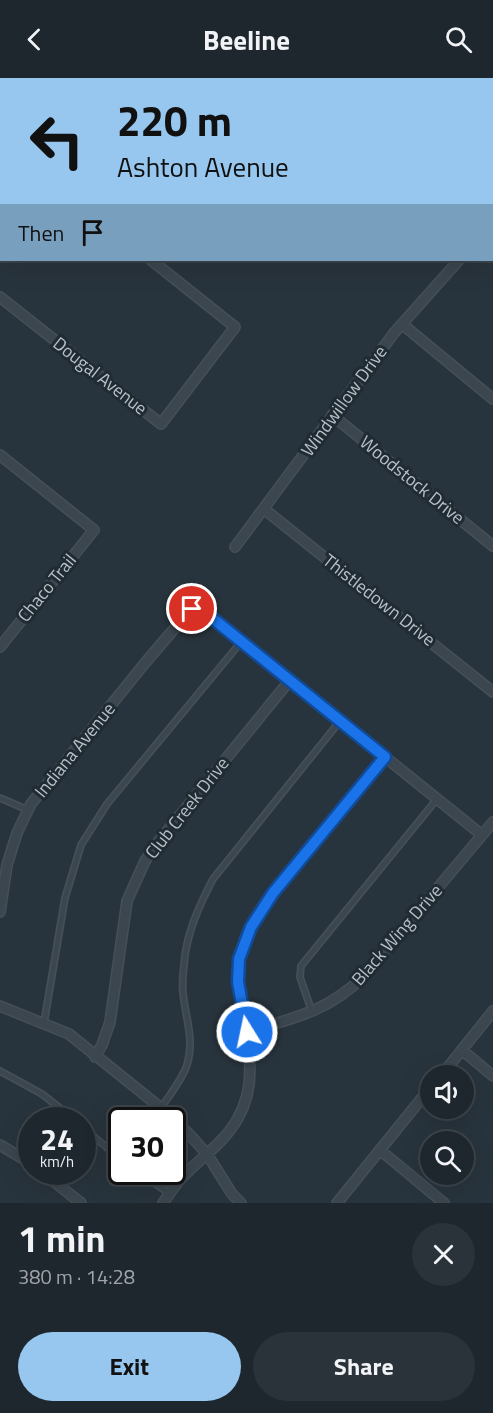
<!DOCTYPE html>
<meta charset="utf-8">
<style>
:root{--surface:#1e272e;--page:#2b333a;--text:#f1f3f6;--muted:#a1a5aa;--line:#3c444a;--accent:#97c7ee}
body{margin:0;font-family:"Titillium Web",sans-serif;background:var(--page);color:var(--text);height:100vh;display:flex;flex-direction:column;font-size:22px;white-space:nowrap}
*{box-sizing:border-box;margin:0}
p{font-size:20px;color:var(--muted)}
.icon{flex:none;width:33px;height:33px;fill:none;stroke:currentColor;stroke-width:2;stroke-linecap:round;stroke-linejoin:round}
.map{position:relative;height:1125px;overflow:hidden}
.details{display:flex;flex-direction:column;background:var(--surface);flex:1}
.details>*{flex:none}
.banner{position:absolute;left:0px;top:0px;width:494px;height:183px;box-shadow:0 6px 24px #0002,0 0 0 2px var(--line);background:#97c7ee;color:#111;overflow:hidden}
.controls{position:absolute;left:420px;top:987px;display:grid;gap:12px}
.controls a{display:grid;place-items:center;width:54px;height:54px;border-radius:50%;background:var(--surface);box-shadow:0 6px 24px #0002,0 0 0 2px var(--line);font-size:30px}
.speed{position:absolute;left:18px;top:1029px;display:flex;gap:12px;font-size:30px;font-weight:700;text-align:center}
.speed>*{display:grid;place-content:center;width:78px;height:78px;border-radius:50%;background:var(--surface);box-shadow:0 6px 24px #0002,0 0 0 2px var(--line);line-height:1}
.speed small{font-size:15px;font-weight:400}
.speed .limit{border:3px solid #111;border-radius:9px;background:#fff;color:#111}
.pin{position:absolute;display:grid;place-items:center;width:51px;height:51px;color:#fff;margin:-26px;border:3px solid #fff;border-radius:50%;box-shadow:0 2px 6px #0007}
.me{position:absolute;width:66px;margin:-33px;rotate:350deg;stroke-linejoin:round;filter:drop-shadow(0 0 4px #0008)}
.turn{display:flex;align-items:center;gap:21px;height:126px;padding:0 18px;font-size:27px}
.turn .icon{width:78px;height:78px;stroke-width:2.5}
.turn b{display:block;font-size:42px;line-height:51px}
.then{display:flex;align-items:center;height:57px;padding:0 18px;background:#0003;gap:12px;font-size:22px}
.round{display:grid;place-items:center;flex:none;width:63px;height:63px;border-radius:32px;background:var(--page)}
.headline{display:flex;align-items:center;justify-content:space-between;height:102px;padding:0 18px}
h1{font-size:36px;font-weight:700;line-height:45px}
.button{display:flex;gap:12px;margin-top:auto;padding:12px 18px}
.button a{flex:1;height:69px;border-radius:36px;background:var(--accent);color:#111;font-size:24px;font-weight:700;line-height:69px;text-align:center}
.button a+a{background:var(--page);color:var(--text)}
header{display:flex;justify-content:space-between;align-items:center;height:78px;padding:0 18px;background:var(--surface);font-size:27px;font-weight:700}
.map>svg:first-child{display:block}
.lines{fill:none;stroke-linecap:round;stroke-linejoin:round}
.service-casing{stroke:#454f57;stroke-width:8}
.minor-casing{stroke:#454f57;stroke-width:12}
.service{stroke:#3b464e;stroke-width:4.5}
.minor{stroke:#3b464e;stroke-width:9}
.route-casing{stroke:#114b97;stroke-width:15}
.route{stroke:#1a73e8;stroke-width:10}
.labels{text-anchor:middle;stroke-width:6;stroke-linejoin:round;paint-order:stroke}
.street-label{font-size:18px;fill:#b8c1c8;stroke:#202b33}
</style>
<header><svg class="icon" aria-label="back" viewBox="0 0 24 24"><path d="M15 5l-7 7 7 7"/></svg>Beeline<svg class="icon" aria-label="search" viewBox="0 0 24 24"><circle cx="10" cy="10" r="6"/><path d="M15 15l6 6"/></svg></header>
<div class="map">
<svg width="493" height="1125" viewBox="0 0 493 1125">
<rect width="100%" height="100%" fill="#28343d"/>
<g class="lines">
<defs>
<path id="service" d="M0,720L28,732
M312,934L300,899L301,888L437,721
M44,945L65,820L81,767L107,726L241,564
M0,993L42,1016L75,1042
M161,1030C170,1016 182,1002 187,987C195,961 185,939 183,914C182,905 183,896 184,887C186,856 199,828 213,801L340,643
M82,1049L122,1082
M138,1094L170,1116"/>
<path id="minor" d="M121,0L123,2
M411,0L413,2
M0,60L2,62
M492,144L493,143
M0,219L161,346L235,249L151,182
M402,246L493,321
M332,337L493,468
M0,377L94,452L0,569
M264,431L493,614
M235,469L394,255L459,182
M0,834L7,787L17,755L31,726L145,585L192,530L201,531L482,757
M0,928L69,956L161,1030L189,1056L207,1076L232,1116L241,1125
M247,954C293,940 327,934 363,899L493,744
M462,972L493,998
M95,979L102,967L110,944L127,823L145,783L159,763L290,602
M441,998L493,933
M0,1067L32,1086
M380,1072L444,1125
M42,1094L81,1125
M163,1125C168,1118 173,1110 179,1103C198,1081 224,1066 238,1040C270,984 225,924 243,867C254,833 282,804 304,777C331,744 358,711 385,679
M337,1125L430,1010"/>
</defs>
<!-- service casing -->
<use href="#service" class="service-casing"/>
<!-- minor casing -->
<use href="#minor" class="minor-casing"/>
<!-- service -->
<use href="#service" class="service"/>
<!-- minor -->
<use href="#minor" class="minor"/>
</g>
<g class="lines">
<defs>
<path id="route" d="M192,531H201L385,679L273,815L251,849L239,881L238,904L247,954"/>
</defs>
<!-- route casing -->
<use href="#route" class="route-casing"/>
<!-- route -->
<use href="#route" class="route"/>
</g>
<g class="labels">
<!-- street labels -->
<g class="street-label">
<text transform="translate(100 298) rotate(38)" y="6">Dougal Avenue</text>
<text transform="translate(344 323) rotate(-54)" y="6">Windwillow Drive</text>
<text transform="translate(412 402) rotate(39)" y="6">Woodstock Drive</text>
<text transform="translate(47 510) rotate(-51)" y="6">Chaco Trail</text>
<text transform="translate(379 522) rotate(38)" y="6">Thistledown Drive</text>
<text transform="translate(75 672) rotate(-51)" y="6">Indiana Avenue</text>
<text transform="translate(187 730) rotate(-52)" y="6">Club Creek Drive</text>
<text transform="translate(397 857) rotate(-49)" y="6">Black Wing Drive</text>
</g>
</g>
</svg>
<div class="controls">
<a><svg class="icon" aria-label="sound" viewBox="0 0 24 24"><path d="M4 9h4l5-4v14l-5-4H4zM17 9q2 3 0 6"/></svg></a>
<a><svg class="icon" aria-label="search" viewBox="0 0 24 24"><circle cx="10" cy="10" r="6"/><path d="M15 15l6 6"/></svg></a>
</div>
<div class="speed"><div>24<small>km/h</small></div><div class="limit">30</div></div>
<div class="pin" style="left:192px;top:531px;background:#d93025"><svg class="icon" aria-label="arrive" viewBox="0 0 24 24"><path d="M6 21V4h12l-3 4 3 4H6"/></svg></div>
<svg class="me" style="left:247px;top:954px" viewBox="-20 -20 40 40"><circle r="17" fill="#1a73e8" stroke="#fff" stroke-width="3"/><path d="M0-11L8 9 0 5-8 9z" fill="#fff"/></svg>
<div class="banner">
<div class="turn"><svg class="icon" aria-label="left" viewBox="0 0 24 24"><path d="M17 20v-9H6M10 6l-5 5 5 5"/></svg><div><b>220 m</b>Ashton Avenue</div></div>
<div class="then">Then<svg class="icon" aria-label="arrive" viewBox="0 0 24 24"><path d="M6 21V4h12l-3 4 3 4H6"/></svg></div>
</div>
</div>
<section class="details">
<div class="headline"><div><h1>1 min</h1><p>380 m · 14:28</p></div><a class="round"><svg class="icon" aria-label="close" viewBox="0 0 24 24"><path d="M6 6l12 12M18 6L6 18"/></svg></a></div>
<div class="button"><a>Exit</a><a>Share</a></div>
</section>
